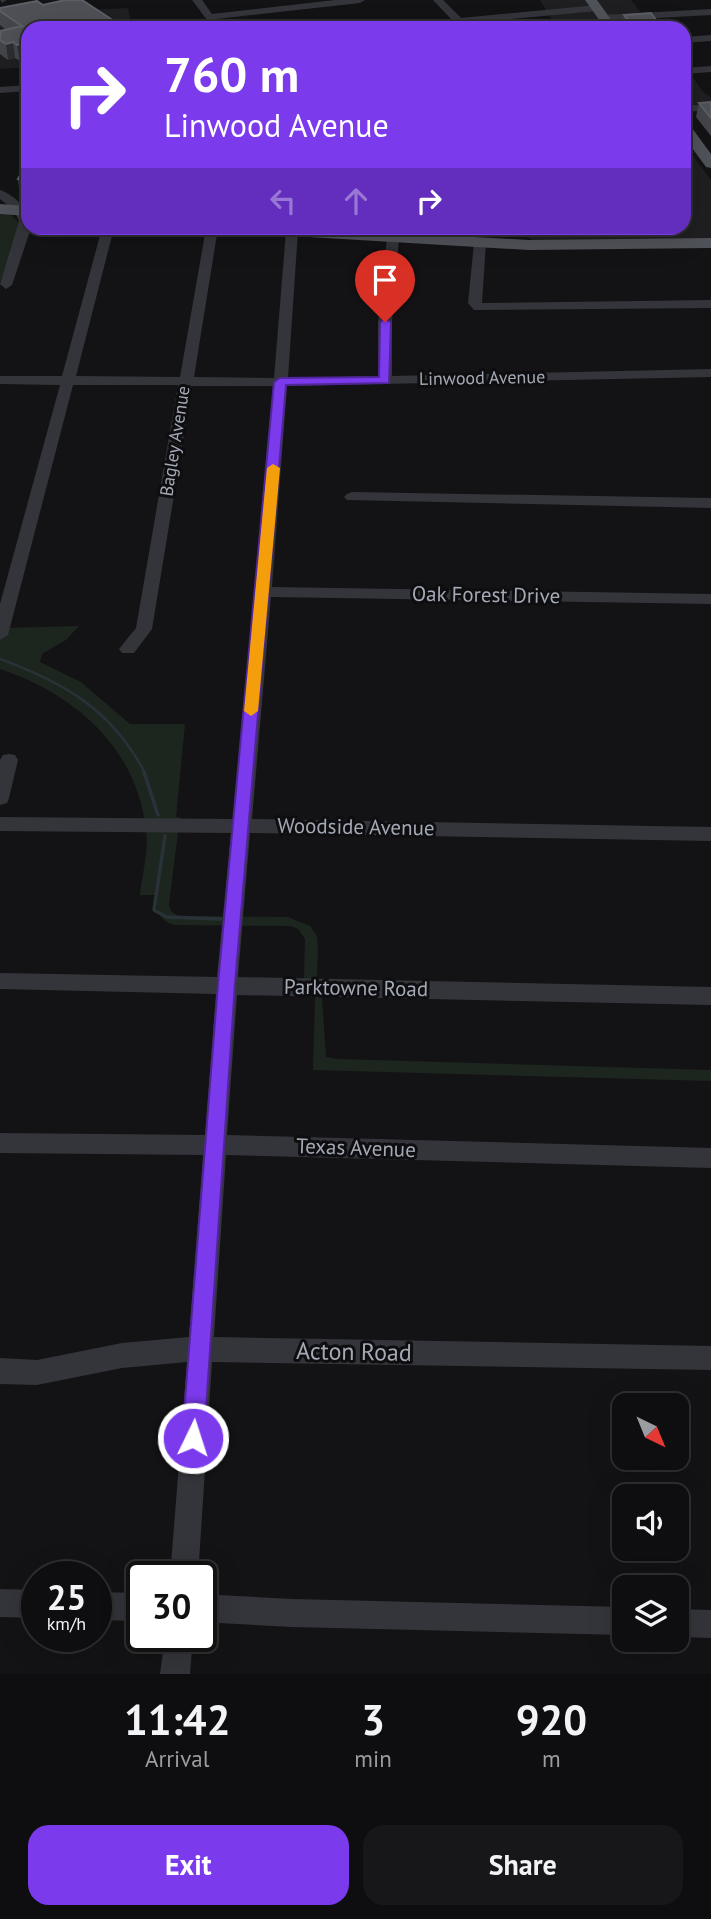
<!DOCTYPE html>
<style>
:root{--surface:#0e0e10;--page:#171719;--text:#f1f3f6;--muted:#9b9c9f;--line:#2e2e30;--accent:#7c3aed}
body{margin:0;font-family:"PT Sans",sans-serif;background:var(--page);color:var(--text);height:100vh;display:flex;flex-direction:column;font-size:26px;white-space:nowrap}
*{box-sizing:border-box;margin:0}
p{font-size:23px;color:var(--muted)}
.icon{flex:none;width:38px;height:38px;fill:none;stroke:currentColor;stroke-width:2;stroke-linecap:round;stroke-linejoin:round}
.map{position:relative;height:1674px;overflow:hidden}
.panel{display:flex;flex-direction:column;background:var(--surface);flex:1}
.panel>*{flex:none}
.top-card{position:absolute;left:21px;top:21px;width:670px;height:214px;border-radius:21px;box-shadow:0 7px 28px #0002,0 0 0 2px var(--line);background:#7c3aed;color:#fff;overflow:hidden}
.needle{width:46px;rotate:137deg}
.buttons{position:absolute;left:612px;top:1393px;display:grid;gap:14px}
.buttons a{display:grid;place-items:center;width:77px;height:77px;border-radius:14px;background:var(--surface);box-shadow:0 7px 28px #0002,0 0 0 2px var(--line);font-size:35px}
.speed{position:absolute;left:21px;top:1561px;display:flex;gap:14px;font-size:35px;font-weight:700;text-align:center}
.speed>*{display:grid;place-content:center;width:91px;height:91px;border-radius:50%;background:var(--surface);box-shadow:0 7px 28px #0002,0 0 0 2px var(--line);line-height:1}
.speed small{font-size:18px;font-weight:400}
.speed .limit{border:4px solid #111;border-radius:10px;background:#fff;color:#111}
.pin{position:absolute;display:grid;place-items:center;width:60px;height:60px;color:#fff;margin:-72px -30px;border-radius:50% 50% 50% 0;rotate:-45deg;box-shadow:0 0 7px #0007}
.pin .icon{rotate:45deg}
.me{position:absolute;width:77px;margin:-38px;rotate:4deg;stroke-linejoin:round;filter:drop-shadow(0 0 5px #0008)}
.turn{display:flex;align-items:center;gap:24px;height:147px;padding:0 28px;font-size:32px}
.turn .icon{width:91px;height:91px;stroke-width:2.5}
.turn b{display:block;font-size:49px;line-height:60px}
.lanes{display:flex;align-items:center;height:66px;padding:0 28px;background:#0003;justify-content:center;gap:35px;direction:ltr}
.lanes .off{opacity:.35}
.eta{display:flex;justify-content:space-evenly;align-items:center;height:119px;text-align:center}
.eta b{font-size:42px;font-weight:700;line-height:49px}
.button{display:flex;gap:14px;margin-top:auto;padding:14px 28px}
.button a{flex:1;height:80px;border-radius:21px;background:var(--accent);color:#fff;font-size:28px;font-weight:700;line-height:80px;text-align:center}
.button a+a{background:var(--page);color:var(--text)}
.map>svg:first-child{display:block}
.built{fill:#1f1f22}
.green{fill:#1d251f}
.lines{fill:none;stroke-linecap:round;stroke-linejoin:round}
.stream-far1{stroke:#293239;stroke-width:2.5}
.stream{stroke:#293239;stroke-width:3.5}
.minor{fill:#34353a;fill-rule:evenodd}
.major{fill:#505259;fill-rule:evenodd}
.wall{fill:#44454a}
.shaded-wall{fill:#2c2d30}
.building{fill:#4f5056;stroke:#5c5e65;stroke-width:2}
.route{fill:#7c3aed;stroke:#51269a;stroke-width:2}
.slow{fill:#f59e0b}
.labels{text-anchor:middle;stroke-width:6;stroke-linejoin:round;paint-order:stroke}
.far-street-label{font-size:18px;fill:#a4a9b6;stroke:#0e0e10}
.street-label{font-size:21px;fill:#a4a9b6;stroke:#0e0e10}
.near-street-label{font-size:24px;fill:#a4a9b6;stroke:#0e0e10}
</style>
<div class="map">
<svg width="711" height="1674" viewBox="0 0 711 1674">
<rect width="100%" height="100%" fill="#131315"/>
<!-- built -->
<path class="built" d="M540,0H631L653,28H557Z
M128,8L131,23H137L138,28H28V67L0,69V15Z
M684,64L703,92L711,97V104L684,106Z
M684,144L711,180V238L535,242L513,228H684Z"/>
<!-- green -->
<path class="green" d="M0,212L10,214L20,224L0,283Z
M79,626L66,640L42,654L40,662L81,682L130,724H185L176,817H180L169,904L171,911L178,916L288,917L310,926L317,936L318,946L317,979L322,998L326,1057L338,1059L711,1070V1081L313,1070L315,998L304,978L305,939L298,929L290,926L175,925C159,921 156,911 155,895H140C142,874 149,851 146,830C137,748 75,694 0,669V628Z"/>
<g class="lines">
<!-- stream-far1 -->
<path class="stream-far1" d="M0,659C65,683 112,710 145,773"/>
<!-- stream -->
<path class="stream" d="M144,772L158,815
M165,836L154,910L167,917L221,919"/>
<!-- minor -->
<path class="minor" d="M0,0H7L2,3Z
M192,0H202L212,14L335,0H365L360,3L216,19L221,28H213Z
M433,0H443L461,18L597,5L602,8L597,11L466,23L468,28H460L456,24L395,28L400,25L451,19Z
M711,9V15L604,21L599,18L604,15Z
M711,35V41L684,43V37Z
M711,66V72L684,74V68Z
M28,85V91L0,93V87Z
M711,104V110L684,112V106Z
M0,190C18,197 28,209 28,228H31L12,285L6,289L0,284L19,221L14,210L0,199Z
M102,228H114L76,376L180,377L206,228H218L194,377L274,378L286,231L292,228L298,231L288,378L378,376V322L387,238L393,234L399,238L392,322V376L711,369V377L287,386L272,587L711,594V604L271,597L252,819L711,827V841L250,833L238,977L711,987V1005L237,995L227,1135L711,1148V1168L226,1155L214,1337L711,1346V1370L212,1362L198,1577H170L187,1362L122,1368L37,1385L0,1384V1358L37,1360L122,1343L189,1337L203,1155L0,1153V1133L205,1135L216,994L0,989V973L217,977L231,833L0,831V817L233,819L273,386H192L152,629L134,653H122L119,649L136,628L178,385H73L8,635L0,640V604L60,385L0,384V376H62Z
M480,239L486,243L482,303L711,300V308L474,310L468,303L474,243Z
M352,492L711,498V508L347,500L344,497L347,494Z
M9,754L15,755L18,760L9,798L7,803L0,805V760L3,755Z
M0,1589L37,1590V1618L0,1617Z
M96,1592L142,1593V1621L96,1620Z
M201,1594L292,1599L625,1607V1635L292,1627L201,1622Z
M677,1609L711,1610V1638L677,1637Z
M165,1636H193L190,1674H160Z"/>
<!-- major -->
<path class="major" d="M585,0H597L617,28H605Z
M684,123L689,124L711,154V168L706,167L684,137Z
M0,204L28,206V216L0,214Z
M232,228H310L529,240L711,238V248L529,250L240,233Z"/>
</g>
<!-- wall -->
<path class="wall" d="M0,8L28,28V59L20,61L15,58L8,60L0,54V31L6,30L0,25Z
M624,15L662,28H624L622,26Z
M711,102V136L696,117L699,103Z
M28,164V188H19L18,179Z"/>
<!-- shaded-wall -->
<path class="shaded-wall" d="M111,19L112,28H78V27Z
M13,42L15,58L8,60L6,44Z
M28,43V59L20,61L17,45Z"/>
<!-- building -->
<path class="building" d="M65,0H82L111,19L78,27L79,28H28V43L17,45L13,42L6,44L0,40V34H1L0,31L22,26L0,11V8L37,1L43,5Z
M651,13L662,28H635L624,15Z
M711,102V118L699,103Z
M26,164H28V179H18Z"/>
<!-- route -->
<path class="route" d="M385,319L391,322L389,383L286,385L235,984L204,1438L201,1446L193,1449L186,1446L182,1438L218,984L274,382L280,378L379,377L380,322Z"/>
<!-- slow -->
<path class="slow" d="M273,464L280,468L258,711L251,716L244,711L267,468Z"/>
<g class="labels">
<!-- far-street labels -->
<g class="far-street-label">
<text transform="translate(482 378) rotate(-1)" y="6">Linwood Avenue</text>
<text transform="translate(175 441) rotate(-81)" y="6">Bagley Avenue</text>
</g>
<!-- street labels -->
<g class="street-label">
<text transform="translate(486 595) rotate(1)" y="7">Oak Forest Drive</text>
<text transform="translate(356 827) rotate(1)" y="7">Woodside Avenue</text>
<text transform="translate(356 988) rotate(1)" y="7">Parktowne Road</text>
<text transform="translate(356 1148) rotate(2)" y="7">Texas Avenue</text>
</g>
<!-- near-street labels -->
<g class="near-street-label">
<text transform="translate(354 1352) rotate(1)" y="8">Acton Road</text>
</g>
</g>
</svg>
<div class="buttons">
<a><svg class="needle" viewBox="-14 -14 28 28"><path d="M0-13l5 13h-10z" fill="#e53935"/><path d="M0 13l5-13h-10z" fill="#9b9c9f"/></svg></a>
<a><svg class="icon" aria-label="sound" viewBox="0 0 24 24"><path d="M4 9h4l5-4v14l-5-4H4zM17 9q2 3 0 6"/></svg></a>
<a><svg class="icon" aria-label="layers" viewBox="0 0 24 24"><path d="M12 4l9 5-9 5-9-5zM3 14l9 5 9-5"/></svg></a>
</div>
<div class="speed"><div>25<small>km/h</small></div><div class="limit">30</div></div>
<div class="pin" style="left:385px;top:322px;background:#d93025"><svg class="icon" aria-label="arrive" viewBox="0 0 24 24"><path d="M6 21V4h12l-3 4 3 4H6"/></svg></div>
<svg class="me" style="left:193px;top:1438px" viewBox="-20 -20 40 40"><circle r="17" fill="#7c3aed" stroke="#fff" stroke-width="3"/><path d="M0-11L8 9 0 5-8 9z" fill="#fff"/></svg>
<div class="top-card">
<div class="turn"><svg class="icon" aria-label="right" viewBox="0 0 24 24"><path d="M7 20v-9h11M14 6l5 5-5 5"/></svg><div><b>760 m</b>Linwood Avenue</div></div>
<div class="lanes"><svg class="icon off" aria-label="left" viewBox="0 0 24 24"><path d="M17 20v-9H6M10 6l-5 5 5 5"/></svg><svg class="icon off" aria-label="ahead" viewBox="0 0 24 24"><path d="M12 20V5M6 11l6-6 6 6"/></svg><svg class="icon" aria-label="right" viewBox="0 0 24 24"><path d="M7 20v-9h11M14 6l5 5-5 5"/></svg></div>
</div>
</div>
<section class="panel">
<div class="eta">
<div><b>11:42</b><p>Arrival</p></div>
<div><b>3</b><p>min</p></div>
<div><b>920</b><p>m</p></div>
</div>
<div class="button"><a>Exit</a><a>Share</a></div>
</section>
